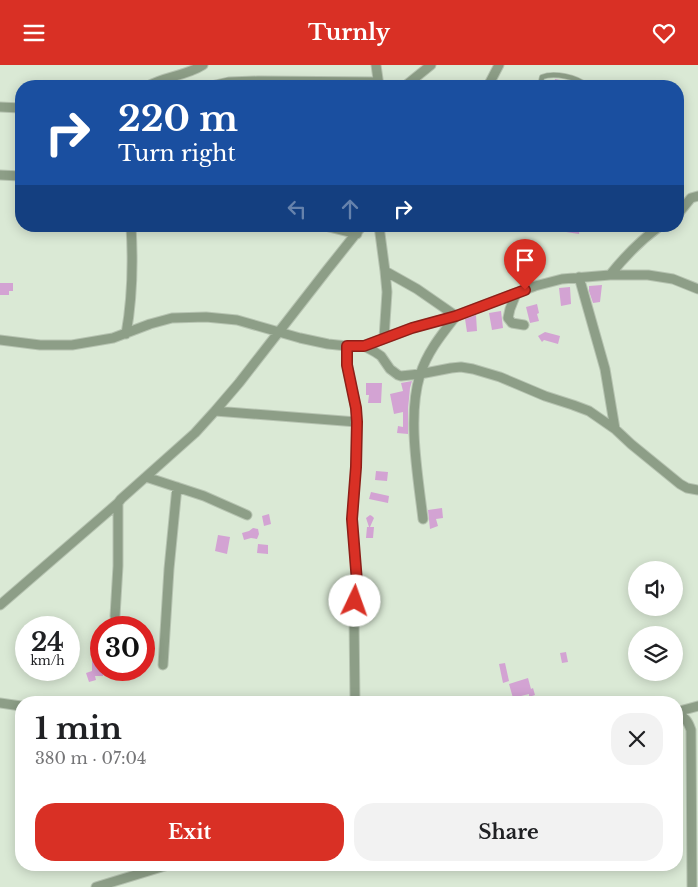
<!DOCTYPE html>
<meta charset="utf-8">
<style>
:root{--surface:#fff;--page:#f2f2f2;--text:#202124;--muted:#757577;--accent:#d93025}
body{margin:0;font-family:"Libre Baskerville",serif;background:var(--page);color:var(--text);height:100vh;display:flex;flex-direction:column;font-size:19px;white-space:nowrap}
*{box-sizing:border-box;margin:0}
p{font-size:16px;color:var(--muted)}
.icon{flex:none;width:28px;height:28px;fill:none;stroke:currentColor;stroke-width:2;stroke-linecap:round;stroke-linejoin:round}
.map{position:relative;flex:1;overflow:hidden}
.sheet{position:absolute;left:15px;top:631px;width:668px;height:175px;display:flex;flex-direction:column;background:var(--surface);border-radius:20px;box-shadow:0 2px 12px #0003}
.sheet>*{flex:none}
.banner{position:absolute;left:15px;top:15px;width:669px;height:152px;border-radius:20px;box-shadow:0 2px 12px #0003;background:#1a4fa0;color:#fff;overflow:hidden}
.controls{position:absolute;left:628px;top:496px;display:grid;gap:10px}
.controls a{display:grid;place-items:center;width:55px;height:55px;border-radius:50%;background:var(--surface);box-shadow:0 2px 12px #0003;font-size:25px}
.speed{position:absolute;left:15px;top:551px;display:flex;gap:10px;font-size:25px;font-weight:700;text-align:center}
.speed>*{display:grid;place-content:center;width:65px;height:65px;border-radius:50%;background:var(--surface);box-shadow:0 2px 12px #0003;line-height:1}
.speed small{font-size:12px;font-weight:400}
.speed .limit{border:8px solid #d22;background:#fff;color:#111}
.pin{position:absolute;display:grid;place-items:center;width:42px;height:42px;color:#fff;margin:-51px -21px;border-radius:50% 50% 50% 0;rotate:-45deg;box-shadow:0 0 5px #0007}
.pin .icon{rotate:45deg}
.me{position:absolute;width:55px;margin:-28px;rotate:3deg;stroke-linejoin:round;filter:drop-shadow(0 0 4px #0008)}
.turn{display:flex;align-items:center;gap:18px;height:105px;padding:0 20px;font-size:22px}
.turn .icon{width:65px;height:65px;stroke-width:2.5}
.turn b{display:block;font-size:35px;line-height:42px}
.lanes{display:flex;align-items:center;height:48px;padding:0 20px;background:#0003;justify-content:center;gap:25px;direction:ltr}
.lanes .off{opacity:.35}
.round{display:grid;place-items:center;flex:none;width:52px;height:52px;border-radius:20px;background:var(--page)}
.summary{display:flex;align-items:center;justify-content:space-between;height:85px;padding:0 20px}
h1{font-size:30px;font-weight:700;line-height:38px}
.action{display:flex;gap:10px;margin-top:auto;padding:10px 20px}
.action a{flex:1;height:58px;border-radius:20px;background:var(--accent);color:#fff;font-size:20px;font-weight:700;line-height:58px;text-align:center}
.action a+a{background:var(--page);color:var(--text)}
header{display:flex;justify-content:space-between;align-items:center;height:65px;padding:0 20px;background:var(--accent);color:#fff;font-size:22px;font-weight:700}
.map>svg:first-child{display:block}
.building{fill:#d3a3d3}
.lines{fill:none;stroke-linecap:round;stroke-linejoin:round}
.lane-casing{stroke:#b6c3b1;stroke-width:6}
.street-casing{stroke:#b6c3b1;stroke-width:11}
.lane{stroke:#8d9e87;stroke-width:4.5}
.street{stroke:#8d9e87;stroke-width:9}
.route-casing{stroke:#8d1f18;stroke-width:12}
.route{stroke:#d93025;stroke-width:9}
</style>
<header><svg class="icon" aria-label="menu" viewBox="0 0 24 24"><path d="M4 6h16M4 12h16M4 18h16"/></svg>Turnly<svg class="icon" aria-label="heart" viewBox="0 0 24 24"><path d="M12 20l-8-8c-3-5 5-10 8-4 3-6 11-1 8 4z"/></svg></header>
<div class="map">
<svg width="698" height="822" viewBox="0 0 698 822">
<rect width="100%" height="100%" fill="#dae9d5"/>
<!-- building -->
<path class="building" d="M555,14L570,17L580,21H554Z
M553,161H580L579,169L553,165Z
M0,218H13V226H9V230H0Z
M602,220L600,237L593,238L589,226V221Z
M570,222L571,239L561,241L559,223Z
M537,239L539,248L537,249L539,256L530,258L526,242Z
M501,246L503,263L492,265L489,248Z
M476,250L477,266L467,267L465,254Z
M545,267L560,271L558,279L544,275L542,277L538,271Z
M412,316L410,323L408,344V369L397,368L398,361L403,362V347L394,349L390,329L403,326L401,318Z
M366,318H382L381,338H368L369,330H366Z
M376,406L388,407L387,416L375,415Z
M371,427L389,431L388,438L369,434Z
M442,443L443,453L436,454L438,461L430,464L428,445Z
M269,449L271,459L264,461L262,451Z
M370,450L372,451L374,453L370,462H374L373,473H366L367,462H369L366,453Z
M253,463L258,464L259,469L257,474L251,473L244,475L242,468L249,466Z
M218,470L230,472L227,489L215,486Z
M258,479L268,480V489L257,488Z
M566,587L568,597L562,598L560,588Z
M92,596L101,597V605H104L103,611H95L96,615L89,617L86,608L92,606Z
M505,598L509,616L503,618L499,599Z
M528,613L531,624L533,623L535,630L529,632V629L513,633L509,619Z"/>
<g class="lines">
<defs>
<path id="lane" d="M540,21L542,12C554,7 577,12 587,21"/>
<path id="street" d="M376,0L379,21
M148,21C165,11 186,11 203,0
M211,21L229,17L258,16L378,17
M405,21L431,0
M488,21L499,0
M0,42L21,43
M0,110L21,111
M678,149L691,133L698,131
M325,161L357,169
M379,161L385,206L387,227L384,273
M385,206L417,224L456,251C442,269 427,287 420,310C407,352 418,411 423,454
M610,210C625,191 641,175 660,161
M579,212L605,304L615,364
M516,229L510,244L508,253L512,258L524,260
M126,269C132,236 133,194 131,161
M0,275L40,280H72L113,273L150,259L172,253L206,252L237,255L300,273L328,279L347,281H364L412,263L456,251L535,221L562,214L610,210H648L673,214L698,224
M347,281V300L356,343L357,357L356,402L352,454L357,517L354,554L355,638
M364,281L375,287L381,291L390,304L398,310L401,311L420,309L451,303L461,302L473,304L500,312L545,331L573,340L589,346L615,364L631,379L680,419L687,423L698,425
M215,346L357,357
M146,412L204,431L247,450
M0,540L118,438L121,434L195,368L215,346L239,318L327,205L362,161
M115,551L118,501V438
M163,600L169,504L177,422
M0,638L21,641
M676,647L698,641
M676,648C685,652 688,656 691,665L692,822
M96,822L168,800"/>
</defs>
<!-- lane casing -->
<use href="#lane" class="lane-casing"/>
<!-- street casing -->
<use href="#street" class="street-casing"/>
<!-- lane -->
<use href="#lane" class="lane"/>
<!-- street -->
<use href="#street" class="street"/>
</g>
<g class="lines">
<defs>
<path id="route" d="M355,536L357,517L352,454L356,402L357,357L356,343L347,300V281H364L412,263L456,251L525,225"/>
</defs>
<!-- route casing -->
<use href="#route" class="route-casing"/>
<!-- route -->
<use href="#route" class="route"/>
</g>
</svg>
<div class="controls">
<a><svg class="icon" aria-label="sound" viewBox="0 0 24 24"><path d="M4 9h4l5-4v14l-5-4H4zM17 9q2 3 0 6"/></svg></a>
<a><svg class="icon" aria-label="layers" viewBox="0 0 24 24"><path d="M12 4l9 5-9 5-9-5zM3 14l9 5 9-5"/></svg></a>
</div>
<div class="speed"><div>24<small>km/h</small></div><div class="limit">30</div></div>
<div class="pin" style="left:525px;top:225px;background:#d93025"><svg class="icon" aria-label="arrive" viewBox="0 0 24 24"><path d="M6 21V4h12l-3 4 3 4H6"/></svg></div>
<svg class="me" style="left:355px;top:536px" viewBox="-20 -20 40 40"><circle r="19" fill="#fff"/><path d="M0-13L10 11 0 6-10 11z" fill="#d93025"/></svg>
<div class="banner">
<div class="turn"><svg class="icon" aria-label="right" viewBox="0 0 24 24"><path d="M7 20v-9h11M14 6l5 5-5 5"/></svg><div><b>220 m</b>Turn right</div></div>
<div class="lanes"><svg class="icon off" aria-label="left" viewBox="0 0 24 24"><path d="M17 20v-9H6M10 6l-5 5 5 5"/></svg><svg class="icon off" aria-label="ahead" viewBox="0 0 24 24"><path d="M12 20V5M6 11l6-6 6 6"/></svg><svg class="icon" aria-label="right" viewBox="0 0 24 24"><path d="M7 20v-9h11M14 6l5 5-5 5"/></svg></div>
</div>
<section class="sheet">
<div class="summary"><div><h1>1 min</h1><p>380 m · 07:04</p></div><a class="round"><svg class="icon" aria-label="close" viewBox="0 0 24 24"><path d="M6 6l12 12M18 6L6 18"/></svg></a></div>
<div class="action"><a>Exit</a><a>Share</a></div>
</section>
</div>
